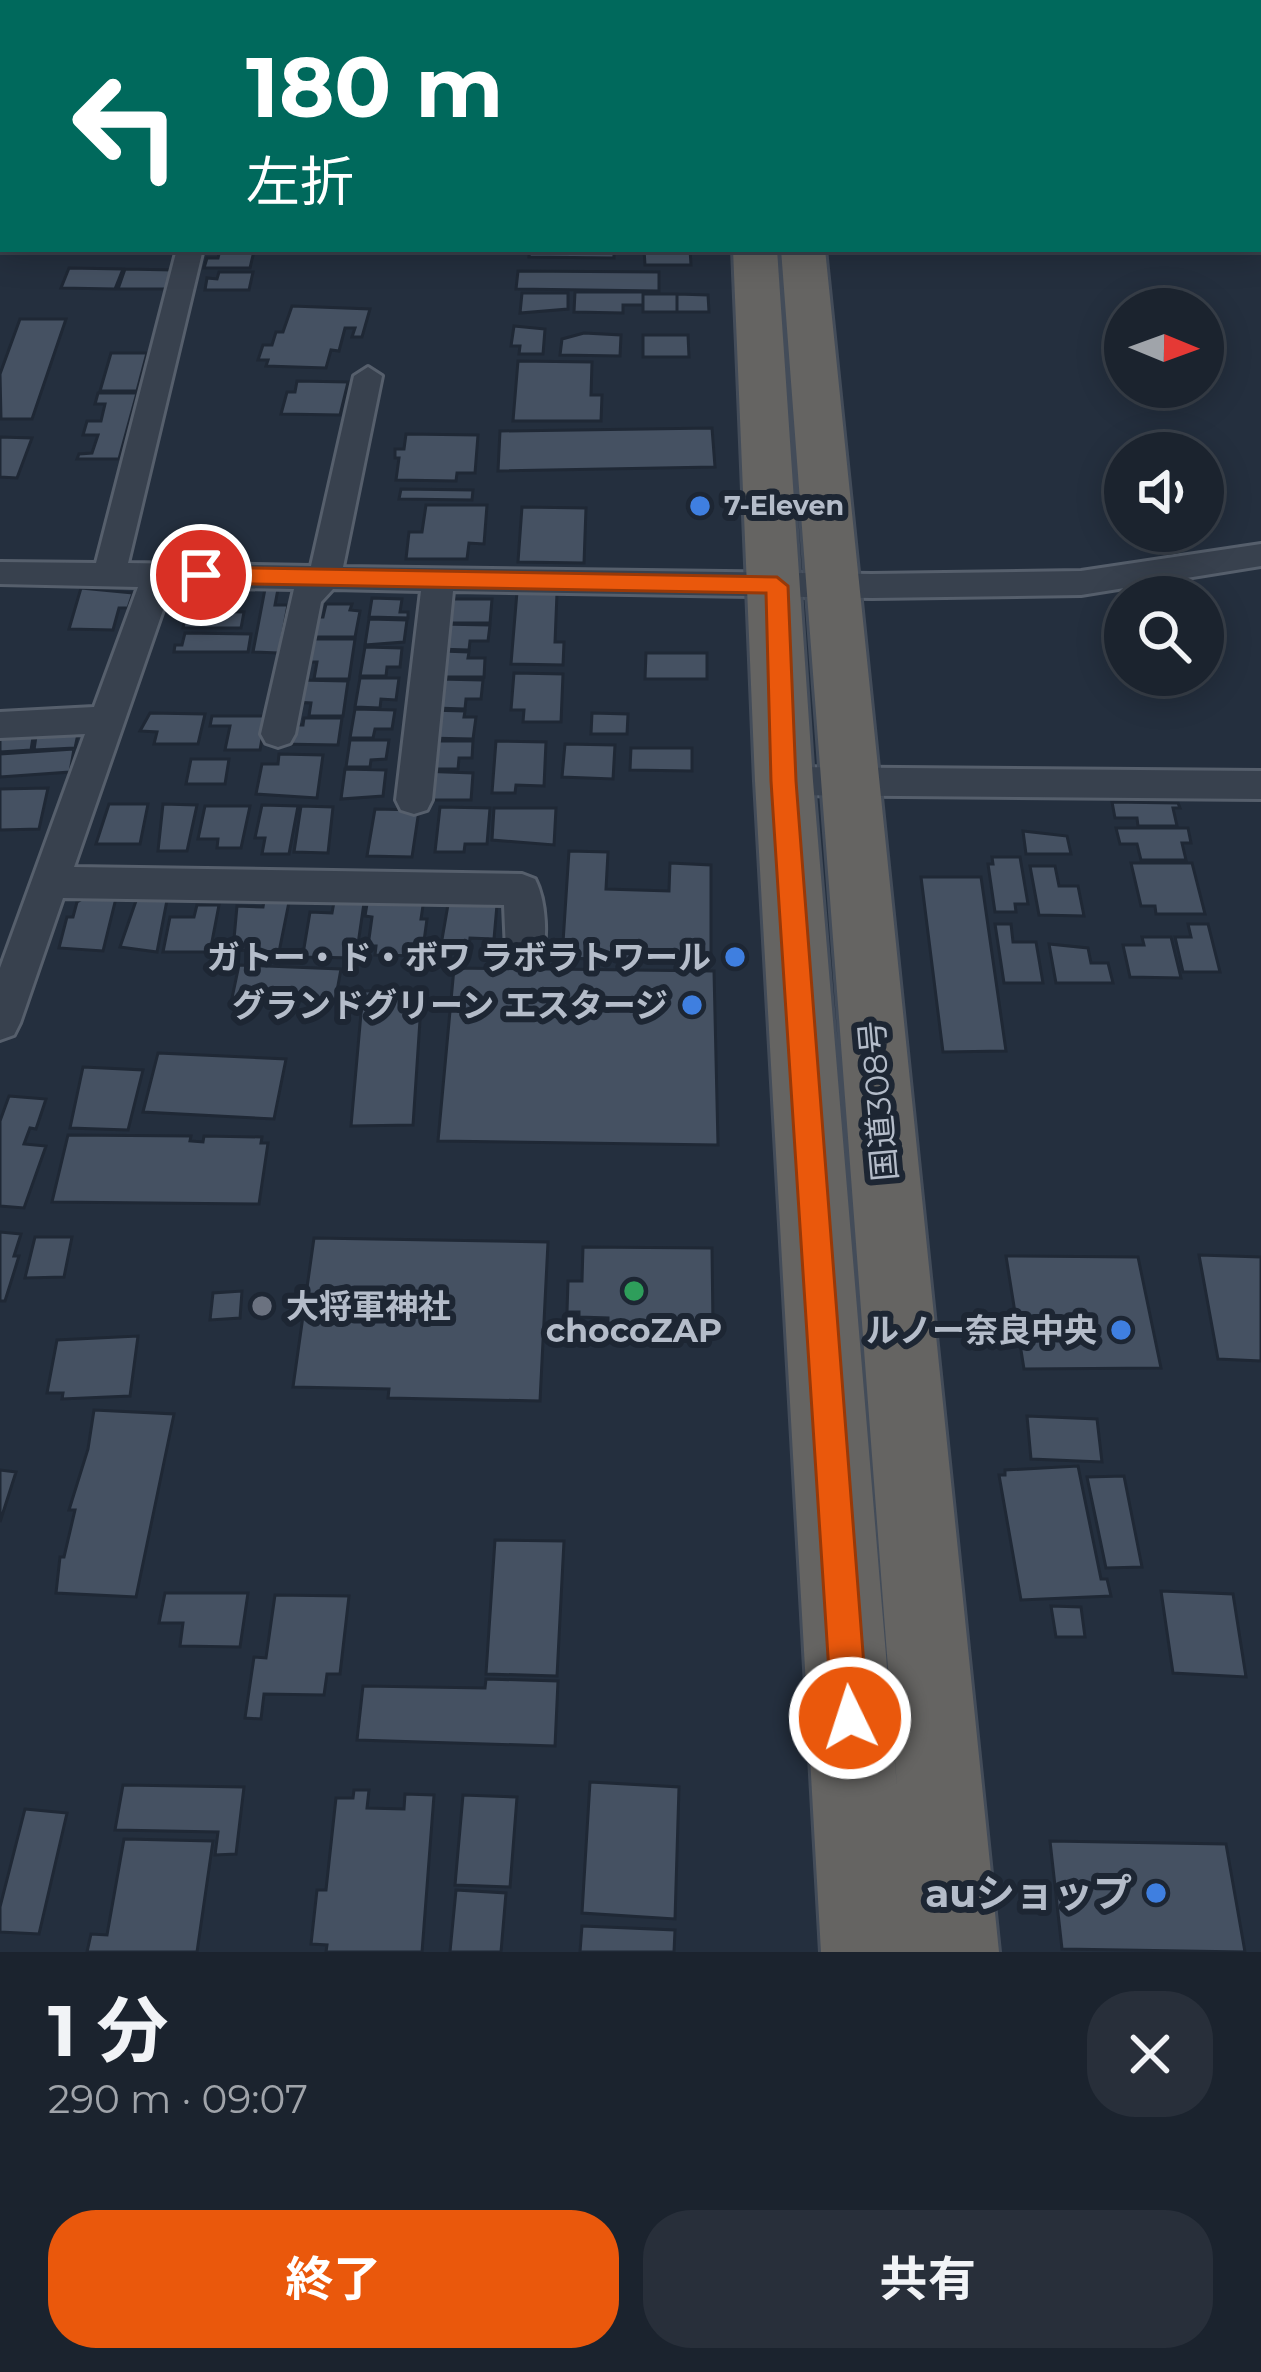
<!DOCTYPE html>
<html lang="ja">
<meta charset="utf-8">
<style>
:root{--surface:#1b232e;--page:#282f3a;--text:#f1f3f6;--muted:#a0a4aa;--line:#39404a;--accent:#ea580c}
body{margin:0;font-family:Montserrat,"Noto Sans JP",sans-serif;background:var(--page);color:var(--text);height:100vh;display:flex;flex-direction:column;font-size:45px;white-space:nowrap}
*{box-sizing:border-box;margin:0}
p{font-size:39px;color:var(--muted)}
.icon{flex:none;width:66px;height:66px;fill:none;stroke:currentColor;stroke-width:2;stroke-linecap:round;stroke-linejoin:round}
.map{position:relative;height:1952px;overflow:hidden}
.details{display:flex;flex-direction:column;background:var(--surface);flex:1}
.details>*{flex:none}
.hud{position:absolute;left:0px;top:0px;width:1263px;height:252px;box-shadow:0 6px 30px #0003,0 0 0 3px var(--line);background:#00695c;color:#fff;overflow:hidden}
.needle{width:78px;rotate:91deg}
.buttons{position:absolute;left:1104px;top:288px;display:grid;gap:24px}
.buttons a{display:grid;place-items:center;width:120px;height:120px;border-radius:50%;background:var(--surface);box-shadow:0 6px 30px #0003,0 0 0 3px var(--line);font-size:60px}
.pin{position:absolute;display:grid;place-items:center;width:102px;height:102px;color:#fff;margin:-51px;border:6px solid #fff;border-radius:50%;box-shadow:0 3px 12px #0007}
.me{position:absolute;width:132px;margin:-66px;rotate:356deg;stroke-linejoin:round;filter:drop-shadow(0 0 9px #0008)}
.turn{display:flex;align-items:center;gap:42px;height:252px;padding:0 48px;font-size:54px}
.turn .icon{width:156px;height:156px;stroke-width:2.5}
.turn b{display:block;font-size:84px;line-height:102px}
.round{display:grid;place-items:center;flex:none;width:126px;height:126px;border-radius:48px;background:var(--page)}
.overview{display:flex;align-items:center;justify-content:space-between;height:204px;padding:0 48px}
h1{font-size:72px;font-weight:700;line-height:90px}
.button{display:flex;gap:24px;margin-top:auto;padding:24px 48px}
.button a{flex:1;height:138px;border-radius:48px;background:var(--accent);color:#fff;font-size:48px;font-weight:700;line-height:138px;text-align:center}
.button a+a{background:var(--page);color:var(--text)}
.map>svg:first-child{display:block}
.building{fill:#455162;stroke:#1f2835;stroke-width:3}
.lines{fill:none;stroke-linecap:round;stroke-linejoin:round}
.minor-casing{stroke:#565f6c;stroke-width:6}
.tertiary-casing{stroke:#565f6c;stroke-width:6}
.trunk-casing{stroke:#434c59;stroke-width:6}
.minor{fill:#38414e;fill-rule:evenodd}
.tertiary{fill:#38414e;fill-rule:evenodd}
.trunk{fill:#656462;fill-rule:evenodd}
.route{fill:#ea580c;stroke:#983908;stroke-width:3}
.shop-dot{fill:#3f7fe0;stroke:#1d2633;stroke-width:4.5}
.leisure-dot{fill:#2e9e5b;stroke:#1d2633;stroke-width:4.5}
.worship-dot{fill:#6b7280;stroke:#1d2633;stroke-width:4.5}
.labels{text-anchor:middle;stroke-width:12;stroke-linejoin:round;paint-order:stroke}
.far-poi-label{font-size:27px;font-weight:bold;fill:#b4bcc9;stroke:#1d2633;text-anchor:start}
.poi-label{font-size:33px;font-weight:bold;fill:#b4bcc9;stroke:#1d2633;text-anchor:end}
.street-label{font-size:33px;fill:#b4bcc9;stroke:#1d2633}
.near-poi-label{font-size:39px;font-weight:bold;fill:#b4bcc9;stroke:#1d2633;text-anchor:end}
</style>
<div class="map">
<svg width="1261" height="1952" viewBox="0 0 1261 1952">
<rect width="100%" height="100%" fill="#242f3e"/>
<!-- building -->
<path class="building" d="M378,0H542L376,3Z
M530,249H614V258L529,257Z
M644,249H690L691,265H645Z
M220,250L254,251L250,268H204L207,258H218Z
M69,268L123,269L115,289L61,288Z
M125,269L174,270L168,289H118Z
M518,271L659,272V291L516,289Z
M219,272H253L249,290H205L207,278L217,279Z
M575,292H643V305H623V313L574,312Z
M522,293H568V309L520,313Z
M643,294H677V312H643Z
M677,294L708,295L709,312H677Z
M292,306L370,309L362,337H352L355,328H345L339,351L331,350L326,368L266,366L268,360H258L263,345H272L276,332H283Z
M20,319H66L32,419H1L0,374Z
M514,326L545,329L543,354H519L520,346H511Z
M584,333L621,335L620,356L560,355L562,339Z
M643,335H688L689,357H643Z
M111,353H147L137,391H100Z
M518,361L592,362L591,395H602L601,421H513Z
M297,381L348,382L340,415L281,414L287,392H295Z
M98,393H137L119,459H77L79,454L92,453L98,435H83L87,421H101L105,404H95Z
M712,428L715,467L498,471L500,431Z
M406,434L478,435L475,473H457L456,481L396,480L399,458H395V449H404Z
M0,437L32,438L17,478L0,477Z
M401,489L473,490L472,500L399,499Z
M426,505H487L484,544L469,543L467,559H406L409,532H422Z
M522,507L586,508L584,563L518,562Z
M189,587H234L229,608H183Z
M81,588L133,593L128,608H119L113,630L69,629Z
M265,589H278L275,605H288L279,653L253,652Z
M517,592L557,593L555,642H564L563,665L511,664Z
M372,598L402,599L400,612H408V618L369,617Z
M449,599H492L490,623H447Z
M326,604H352L350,610L360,611L355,637H312L316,617H323Z
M187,611L244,612L241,628H183Z
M369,619L407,620L404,642L365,645Z
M439,624L490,625L488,641H470L469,650L436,649Z
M185,633L251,634L248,652H174L175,645H182Z
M312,639H355L349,679H314L317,662H308Z
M365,647L402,648L400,667H387L386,676H360Z
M442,651L469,652L468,658H485L484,677H439Z
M646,653H707V679H645Z
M514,673L563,674L561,722H523L524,710H511Z
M360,678H399L396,700L381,699L380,708L355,707Z
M438,679L483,680L481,699H466L465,709L435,708Z
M297,680L348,681L343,716H309L311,703L292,702Z
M355,709L395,710L392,729H375L373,738H350Z
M427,710L465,711L464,717H476L473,739L425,738Z
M150,713L205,714L198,744H154L157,732L140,731Z
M592,713L628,714L627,734H591Z
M212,716H266L260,750H225L230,726H210Z
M304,718H342L338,745L279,744L283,725H303Z
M37,729L78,734L75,748L34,750Z
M34,731L31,750L0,752V733Z
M350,740H389L386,759L371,760L370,767H346Z
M424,741H473L472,758H459L458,769H421Z
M496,741L546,742L544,786L516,785L515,793H492Z
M565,744L615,745L613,779L562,777Z
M631,748H692V771L630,770Z
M74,749L70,772L0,777V754Z
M279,754L323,755L317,798L256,794L262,764H278Z
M191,759H229L225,784H186Z
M345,769L386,770L383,796L341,799Z
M419,771L473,773L471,800H417Z
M48,788L39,829L0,830V789Z
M1112,802L1178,803L1180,808H1173L1177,826H1138L1137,818H1115Z
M109,804H148L140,844H96Z
M163,804L197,805L187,851H158Z
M262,805L298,806L289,854H262L265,838H255Z
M205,806H250L241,848H217L218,839H198Z
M301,806L333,807L328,853L294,852Z
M440,807L490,808L487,844H465L464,852H435Z
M494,808H556L554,845L492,840Z
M375,809L419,810L412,857L367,856Z
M1116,828H1188L1191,843H1182L1186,860H1141L1137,844H1120Z
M1023,831L1067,836L1071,854H1026Z
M569,851L608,852L606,889L669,891L670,863L711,865V962L562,958Z
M992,857H1020L1028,904H1015L1016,912H995L988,864H993Z
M1131,863H1192L1205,914H1156L1155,906H1141Z
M1030,866H1055L1059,886H1078L1084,916L1039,915Z
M921,877H981L1006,1051L943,1052Z
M168,895L157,952L120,947L137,898Z
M84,898H116L103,951L59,948L67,917H73L77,902Z
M368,898L424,899L421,919H427L422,956L375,955L376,946H368L372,917L365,916Z
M449,899L497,905L494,939L470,938L468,954L440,951Z
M264,901L289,902L279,952L233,950L237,906L263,907Z
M334,902L364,903L356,958L307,957L303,954L310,912L332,913Z
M197,905H219L210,952H163L170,917H194Z
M995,924H1011L1013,942H1036L1043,983H1004Z
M1188,924H1208L1220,972H1183L1175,937H1191Z
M1142,937H1171L1181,978L1130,977L1123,945H1144Z
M1049,944L1088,948L1091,963H1108L1113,983H1056Z
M239,965L341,969L335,1002L232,998Z
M454,968L714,971L718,1145L438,1141Z
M422,990L413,1125L351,1126L363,991Z
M158,1053L286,1059L274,1119L143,1112Z
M83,1067L143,1070L128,1130L70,1128Z
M9,1096L46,1099L36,1129L30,1128L24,1144L46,1146L24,1208L0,1206V1121Z
M68,1135L191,1136L190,1141L203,1142L204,1136L262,1137L261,1143H268L259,1204L52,1202Z
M0,1232L21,1234L14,1256H19L5,1301H0Z
M35,1237H72L64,1277L25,1278Z
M314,1238L548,1242L540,1401L388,1398L389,1389L293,1387Z
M583,1247L712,1248L713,1327L608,1325V1318L579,1317V1312H567L568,1281H582Z
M1199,1255L1261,1257V1361L1218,1359Z
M1006,1256L1138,1257L1161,1368L1024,1369Z
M242,1291L240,1318L210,1320L213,1293Z
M138,1336L130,1396L62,1399L63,1393H47L57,1340Z
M94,1410L174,1414L136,1597L56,1593L60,1557H64L75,1510H69L88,1449Z
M1027,1416L1097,1419L1102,1462L1031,1459Z
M1078,1466L1101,1579H1107L1111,1596L1021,1600L999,1475H1005V1470Z
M0,1470L16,1472L0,1522Z
M1124,1476L1142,1567L1106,1568L1087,1477Z
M495,1540L564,1541L557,1676L486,1674Z
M1161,1591L1233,1594L1246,1677L1173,1673Z
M165,1593H248L240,1647L180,1646L183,1623H159Z
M275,1595L349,1596L340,1674H327L324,1695L264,1694L261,1719L245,1718L254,1657L266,1658Z
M1051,1606L1081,1607L1085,1637H1056Z
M486,1679L558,1681L555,1746L357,1740L363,1686L485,1688Z
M590,1782L679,1787L675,1919L582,1913Z
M123,1785L244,1787L236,1854L215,1855L218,1832L115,1830Z
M354,1790H369L367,1808L404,1809L405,1794L434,1795L422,1952H326L327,1945L311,1944L317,1890H326L336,1798H353Z
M463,1795L517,1797L510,1887L455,1885Z
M25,1809L67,1813L39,1934L0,1932V1907Z
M124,1839L213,1841L197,1952H87L91,1934L107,1935Z
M1050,1841L1226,1844L1245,1952L1062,1949Z
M456,1890L506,1893L501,1952H450Z
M582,1926L675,1930L674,1952H580Z"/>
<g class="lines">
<defs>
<path id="minor" d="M177,249H203L128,563L311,566L354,376L368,367L382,376L343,567L872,574L1081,571L1261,544V566L1081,595L872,598L453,591L432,800L427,810L414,814L401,810L396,800L421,591L333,589L321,602L295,734L290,743L278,747L266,743L261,734L294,589L171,587L74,867L522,874L535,879C546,900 549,942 539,963L525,967L511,963L506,951L504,905L63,898L20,1023L14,1035L0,1040V968L85,734L0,738V712L94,707L138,587L0,584V562L96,563Z
M784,767L1261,771V799L784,795L771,791L766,781L771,771Z"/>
<path id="tertiary" d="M1260,6H1261V22H1260Z"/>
<path id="trunk" d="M761,0H797L798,3H762Z
M733,249H777L813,781L897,1787L781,249H825L999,1952H821L755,781Z"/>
</defs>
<!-- minor casing -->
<use href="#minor" class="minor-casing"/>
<!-- tertiary casing -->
<use href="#tertiary" class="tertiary-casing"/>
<!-- trunk casing -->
<use href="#trunk" class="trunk-casing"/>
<!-- minor -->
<use href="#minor" class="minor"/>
<!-- tertiary -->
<use href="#tertiary" class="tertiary"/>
<!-- trunk -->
<use href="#trunk" class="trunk"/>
</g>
<!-- route -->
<path class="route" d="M201,567L777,577L788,586L796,781L868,1718L862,1731L850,1736L837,1731L832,1718L771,781L766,593L201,583L189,575Z"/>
<!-- markers -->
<g class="shop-dot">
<circle cx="700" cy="506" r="12"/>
<circle cx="735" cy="957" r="12"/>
<circle cx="692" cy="1005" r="12"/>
<circle cx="1121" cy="1330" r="12"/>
<circle cx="1156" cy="1893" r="12"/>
</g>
<circle class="leisure-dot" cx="634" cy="1291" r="12"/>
<circle class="worship-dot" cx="262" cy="1306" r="12"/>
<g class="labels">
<!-- far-poi labels -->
<g class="far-poi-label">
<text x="724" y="515">7-Eleven</text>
</g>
<!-- poi labels -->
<g class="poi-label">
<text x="711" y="969">ガトー・ド・ボワ ラボラトワール</text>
<text x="668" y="1017">グランドグリーン エスタージ</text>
<text x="286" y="1318" text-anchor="start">大将軍神社</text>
<text x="634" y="1342" text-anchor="middle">chocoZAP</text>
<text x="1097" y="1342">ルノー奈良中央</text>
</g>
<!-- street labels -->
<g class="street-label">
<text transform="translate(878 1101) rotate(-95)" y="12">国道308号</text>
</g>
<!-- near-poi labels -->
<g class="near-poi-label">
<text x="1132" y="1907">auショップ</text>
</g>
</g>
</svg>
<div class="buttons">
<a><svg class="needle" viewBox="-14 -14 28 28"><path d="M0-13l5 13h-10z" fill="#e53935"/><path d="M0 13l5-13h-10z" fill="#a0a4aa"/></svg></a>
<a><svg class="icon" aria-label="sound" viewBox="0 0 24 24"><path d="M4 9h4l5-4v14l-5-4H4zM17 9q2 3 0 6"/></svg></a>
<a><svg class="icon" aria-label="search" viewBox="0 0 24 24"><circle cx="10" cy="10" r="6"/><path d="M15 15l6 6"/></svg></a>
</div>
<div class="pin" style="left:201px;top:575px;background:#d93025"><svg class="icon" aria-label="arrive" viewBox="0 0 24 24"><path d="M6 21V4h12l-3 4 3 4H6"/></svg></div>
<svg class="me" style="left:850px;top:1718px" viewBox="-20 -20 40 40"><circle r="17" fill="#ea580c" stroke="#fff" stroke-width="3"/><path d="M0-11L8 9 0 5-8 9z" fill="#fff"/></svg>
<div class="hud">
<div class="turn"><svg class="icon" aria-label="left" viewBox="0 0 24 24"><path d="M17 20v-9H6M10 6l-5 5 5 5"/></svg><div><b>180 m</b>左折</div></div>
</div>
</div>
<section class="details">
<div class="overview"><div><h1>1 分</h1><p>290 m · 09:07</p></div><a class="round"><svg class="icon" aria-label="close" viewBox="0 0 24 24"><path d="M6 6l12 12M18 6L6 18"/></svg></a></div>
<div class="button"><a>終了</a><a>共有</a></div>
</section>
